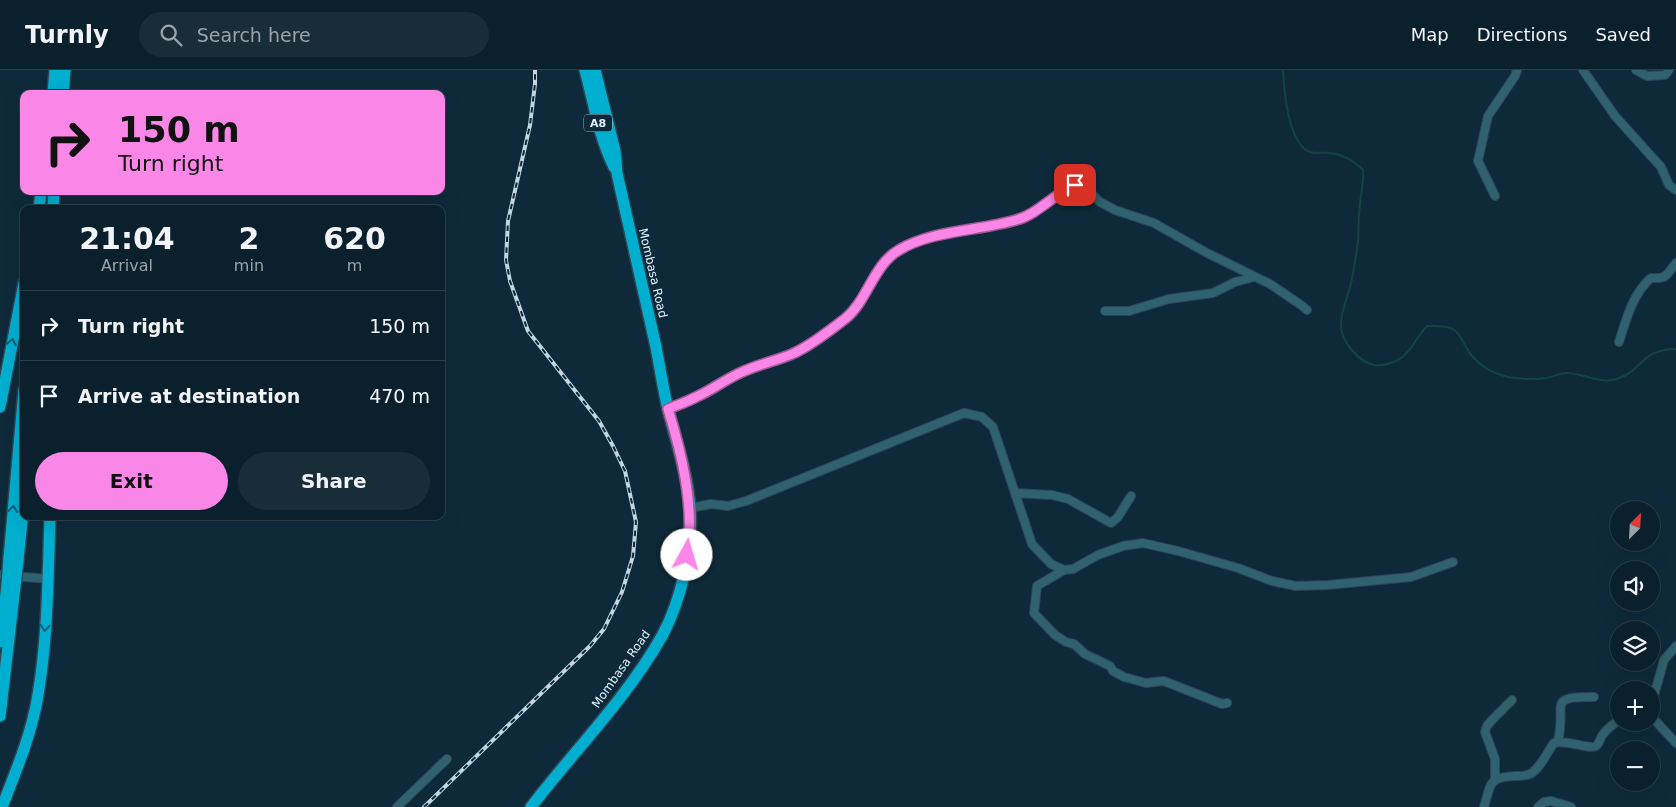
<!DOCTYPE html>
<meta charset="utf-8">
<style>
:root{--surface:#0a202c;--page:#182d38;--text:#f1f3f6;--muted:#99a3a9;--line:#2a3e48;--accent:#fa87e7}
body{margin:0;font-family:"DejaVu Sans",sans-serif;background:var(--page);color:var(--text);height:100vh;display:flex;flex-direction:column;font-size:19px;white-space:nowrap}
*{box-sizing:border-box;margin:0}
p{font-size:16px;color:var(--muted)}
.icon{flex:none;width:28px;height:28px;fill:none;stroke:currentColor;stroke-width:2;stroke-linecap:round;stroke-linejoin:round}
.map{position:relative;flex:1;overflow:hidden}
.details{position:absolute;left:20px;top:135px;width:425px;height:315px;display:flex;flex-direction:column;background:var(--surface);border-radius:10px;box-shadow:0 5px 20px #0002,0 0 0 1px var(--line)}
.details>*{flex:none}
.hud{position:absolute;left:20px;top:20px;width:425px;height:105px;border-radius:10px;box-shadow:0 5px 20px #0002,0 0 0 1px var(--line);background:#fa87e7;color:#111;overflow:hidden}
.needle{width:32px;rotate:24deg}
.controls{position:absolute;left:1610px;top:431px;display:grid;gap:10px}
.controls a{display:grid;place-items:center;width:50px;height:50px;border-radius:50%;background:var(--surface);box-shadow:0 5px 20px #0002,0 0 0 1px var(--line);font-size:25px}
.pin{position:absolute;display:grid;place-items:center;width:42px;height:42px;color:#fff;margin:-21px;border-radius:10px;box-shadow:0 2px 8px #0006}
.me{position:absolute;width:55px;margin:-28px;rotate:6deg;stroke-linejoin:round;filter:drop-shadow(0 0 4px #0008)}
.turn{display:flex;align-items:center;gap:18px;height:105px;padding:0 15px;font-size:22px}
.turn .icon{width:65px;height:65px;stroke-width:2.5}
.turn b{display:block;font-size:35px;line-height:42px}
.eta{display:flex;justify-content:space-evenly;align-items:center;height:85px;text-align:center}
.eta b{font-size:30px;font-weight:700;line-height:35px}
.action{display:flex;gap:10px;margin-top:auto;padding:10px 15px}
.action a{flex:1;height:58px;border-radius:30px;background:var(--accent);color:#111;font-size:20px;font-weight:700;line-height:58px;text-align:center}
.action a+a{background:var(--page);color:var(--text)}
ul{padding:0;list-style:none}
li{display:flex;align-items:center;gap:15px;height:70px;padding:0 15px;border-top:1px solid var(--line)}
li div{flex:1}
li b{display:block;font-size:19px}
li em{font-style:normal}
header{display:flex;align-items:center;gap:30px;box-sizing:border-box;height:70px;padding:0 25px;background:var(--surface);border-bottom:1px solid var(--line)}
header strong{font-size:24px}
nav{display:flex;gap:28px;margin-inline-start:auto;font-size:18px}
.search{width:350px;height:45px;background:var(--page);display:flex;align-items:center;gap:12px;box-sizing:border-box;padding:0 18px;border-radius:28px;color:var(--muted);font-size:19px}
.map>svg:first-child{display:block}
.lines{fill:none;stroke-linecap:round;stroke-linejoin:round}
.stream{stroke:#144345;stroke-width:2}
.minor-casing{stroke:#2c4655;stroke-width:10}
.highway-casing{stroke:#2c4655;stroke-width:14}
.minor{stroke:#30616e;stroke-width:8}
.highway{stroke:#00afd0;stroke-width:11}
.rail-casing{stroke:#c2d5e0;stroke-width:4}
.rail{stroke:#0e2a3a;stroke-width:2;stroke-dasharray:5.5;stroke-linecap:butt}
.highway-bridge-casing{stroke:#2c4655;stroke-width:14;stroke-linecap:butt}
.highway-bridge{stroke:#00afd0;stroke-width:11}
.oneway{stroke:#085f76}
.route-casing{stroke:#a25896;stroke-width:12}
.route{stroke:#fa87e7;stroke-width:9}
.labels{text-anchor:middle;stroke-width:4;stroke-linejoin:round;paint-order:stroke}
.shield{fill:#0e2a3a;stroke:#a2b6c2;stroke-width:1}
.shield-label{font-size:11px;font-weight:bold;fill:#e1f2fc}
.street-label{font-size:12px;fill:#e1f2fc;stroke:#0e2a3a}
</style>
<header>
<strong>Turnly</strong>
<div class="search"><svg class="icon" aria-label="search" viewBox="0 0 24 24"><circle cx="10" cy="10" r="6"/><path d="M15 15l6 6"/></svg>Search here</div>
<nav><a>Map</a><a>Directions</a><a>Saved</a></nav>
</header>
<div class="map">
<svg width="1676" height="737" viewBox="0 0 1676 737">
<rect width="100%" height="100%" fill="#0e2a3a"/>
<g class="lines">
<!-- stream -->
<path class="stream" d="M1283,0C1284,20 1288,74 1310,82C1316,84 1323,82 1329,83C1342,84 1354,91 1363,100C1364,112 1361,122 1360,134C1358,147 1359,159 1358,172C1356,186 1354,200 1351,213C1348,226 1341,241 1341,254C1340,270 1359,293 1375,295C1382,296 1392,293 1398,290C1411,283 1416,267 1427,256C1435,256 1445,255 1453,259C1460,263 1462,271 1466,277C1475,293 1491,303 1508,307C1520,309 1534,310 1546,308C1554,307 1561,302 1568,303C1585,304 1600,314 1617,309C1642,301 1641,279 1676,279"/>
<defs>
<path id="minor" d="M1583,0L1615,46L1661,97L1669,115L1676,120
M1636,0L1647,6L1665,5L1669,0
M1495,126L1478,91L1488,46L1515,6L1517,0
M1105,241H1129L1169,229L1213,223L1235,212L1254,207
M1619,272C1626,250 1633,223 1651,208C1668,209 1666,205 1676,193
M668,339C677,335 687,332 696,327C713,319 729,308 746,300C761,293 777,290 792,284C808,277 833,259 846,248C868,231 874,194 899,180C932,159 979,161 1016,150C1038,144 1054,124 1075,115L1082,117L1093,125L1100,132L1115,140L1154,153L1207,183L1270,214L1301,235L1307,240
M1015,423L1052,425L1068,429L1111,453L1118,447L1131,426
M690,438L711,434L728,436L746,431L964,343L982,347L993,357L1032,474L1051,494L1064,500L1073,499L1098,485L1123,476L1143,473L1178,481L1238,498L1272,511L1296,516L1328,515L1411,507L1453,492
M1064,500L1037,516L1034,543L1055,565L1066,572L1074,574L1085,584L1110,596L1113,601L1124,607L1146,613L1164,611L1222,634L1227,633
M0,505L49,509
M1651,636L1664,590L1676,576
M1651,646L1676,673
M1558,671C1567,635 1545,626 1594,627
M1495,709V689L1485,662L1487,656L1492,650L1512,630
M397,737L447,689
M1484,737C1491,714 1488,707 1515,706C1520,706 1526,706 1530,704C1541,698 1547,682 1554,673C1565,669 1591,680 1596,676C1600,673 1600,667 1604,663C1608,658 1614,654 1619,650
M1538,737L1544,732L1551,731L1571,737"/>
<path id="highway" d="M585,0C594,33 599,67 614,97
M53,24L55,0
M63,24L65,0
M39,139L41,121
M53,139L54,121
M0,337L24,213
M9,488L24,320
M18,490L24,431
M0,572L7,515
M0,646L15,516
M2,737C16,701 32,663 38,625C48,566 48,506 50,446
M531,737C574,681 627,628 662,566C681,531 693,479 690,439C688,407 676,370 668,339C663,319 660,297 656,277C643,219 630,161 617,103L615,81L595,0"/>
</defs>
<!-- minor casing -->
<use href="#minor" class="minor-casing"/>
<!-- highway casing -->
<use href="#highway" class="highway-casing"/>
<!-- minor -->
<use href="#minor" class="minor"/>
<!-- highway -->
<use href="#highway" class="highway"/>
<defs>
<path id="rail" d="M424,737L590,576L604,559L622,522L633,486L636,452L625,401L613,376L599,351L528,261L510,211L506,190L508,151L530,55L535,14V0"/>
</defs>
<!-- rail casing -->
<use href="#rail" class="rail-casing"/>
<!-- rail -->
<use href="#rail" class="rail"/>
<defs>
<path id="highway-bridge" d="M7,515L9,488
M15,516L18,490"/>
</defs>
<!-- highway-bridge casing -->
<use href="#highway-bridge" class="highway-bridge-casing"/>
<!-- highway-bridge -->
<use href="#highway-bridge" class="highway-bridge"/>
</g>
<!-- one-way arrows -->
<defs><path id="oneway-chevron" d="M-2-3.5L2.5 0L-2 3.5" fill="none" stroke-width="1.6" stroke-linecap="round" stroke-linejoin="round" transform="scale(1.25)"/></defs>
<g class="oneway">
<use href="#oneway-chevron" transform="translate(12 272) rotate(-79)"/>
<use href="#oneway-chevron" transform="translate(13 439) rotate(-85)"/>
<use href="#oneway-chevron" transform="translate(45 558) rotate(94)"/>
</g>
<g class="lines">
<defs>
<path id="route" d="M687,485C695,438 682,384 668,339C677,335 687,332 696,327C712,320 726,309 742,302C759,294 776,291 792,284C809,277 832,259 846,248C867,231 874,194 899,180C932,160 979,161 1016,150C1038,144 1054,124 1075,115"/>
</defs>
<!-- route casing -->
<use href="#route" class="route-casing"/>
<!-- route -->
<use href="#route" class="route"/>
</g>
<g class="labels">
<!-- shield labels -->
<rect class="shield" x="584" y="44.5" width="28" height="17" rx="4"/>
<g class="shield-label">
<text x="598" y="57">A8</text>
</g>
<!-- street labels -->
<g class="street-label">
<text transform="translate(653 203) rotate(77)" y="4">Mombasa Road</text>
<text transform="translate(621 599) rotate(-55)" y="4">Mombasa Road</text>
</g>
</g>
</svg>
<div class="controls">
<a><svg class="needle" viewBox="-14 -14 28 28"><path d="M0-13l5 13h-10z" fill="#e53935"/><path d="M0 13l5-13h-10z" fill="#99a3a9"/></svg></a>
<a><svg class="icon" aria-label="sound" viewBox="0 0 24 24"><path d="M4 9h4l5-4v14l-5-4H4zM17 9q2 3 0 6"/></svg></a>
<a><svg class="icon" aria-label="layers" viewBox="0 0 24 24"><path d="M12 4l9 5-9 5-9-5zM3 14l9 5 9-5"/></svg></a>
<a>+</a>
<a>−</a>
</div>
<div class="pin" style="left:1075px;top:115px;background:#d93025"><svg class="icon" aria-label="arrive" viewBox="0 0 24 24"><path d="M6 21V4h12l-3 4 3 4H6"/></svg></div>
<svg class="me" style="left:687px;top:485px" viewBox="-20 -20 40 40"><circle r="19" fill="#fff"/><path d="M0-13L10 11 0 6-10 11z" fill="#fa87e7"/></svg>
<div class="hud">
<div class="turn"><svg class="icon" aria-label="right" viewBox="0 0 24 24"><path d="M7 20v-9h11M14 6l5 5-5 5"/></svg><div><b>150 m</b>Turn right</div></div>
</div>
<section class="details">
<div class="eta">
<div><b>21:04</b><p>Arrival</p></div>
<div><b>2</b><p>min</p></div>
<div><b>620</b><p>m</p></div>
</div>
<ul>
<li><svg class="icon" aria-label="right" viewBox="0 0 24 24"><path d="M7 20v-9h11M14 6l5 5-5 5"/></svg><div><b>Turn right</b></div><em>150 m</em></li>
<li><svg class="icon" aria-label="arrive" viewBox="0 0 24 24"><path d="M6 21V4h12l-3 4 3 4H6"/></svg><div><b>Arrive at destination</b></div><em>470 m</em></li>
</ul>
<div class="action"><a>Exit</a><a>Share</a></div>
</section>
</div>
